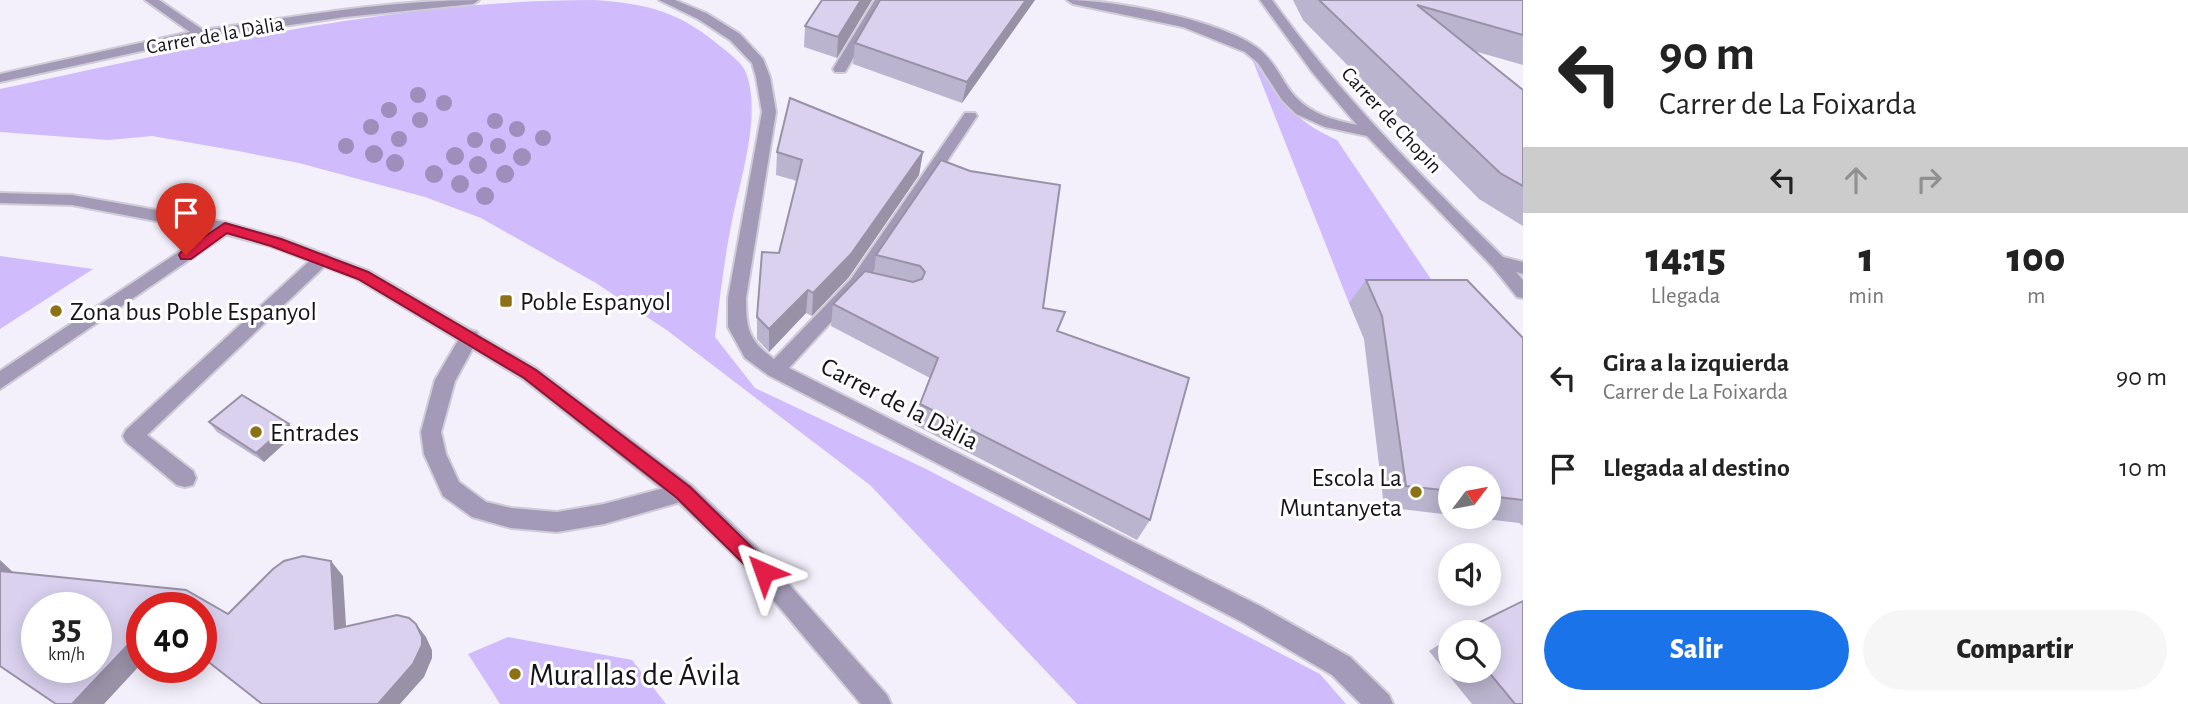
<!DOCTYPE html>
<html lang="es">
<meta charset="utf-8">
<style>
:root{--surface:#fff;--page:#f6f6f6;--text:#222;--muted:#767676;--accent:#1a73e8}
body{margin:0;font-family:"Alegreya Sans",sans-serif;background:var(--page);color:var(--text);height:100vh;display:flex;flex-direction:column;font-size:26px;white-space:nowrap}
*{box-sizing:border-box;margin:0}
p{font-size:23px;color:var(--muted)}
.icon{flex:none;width:38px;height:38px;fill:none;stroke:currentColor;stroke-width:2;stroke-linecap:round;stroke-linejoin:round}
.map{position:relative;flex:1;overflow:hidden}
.panel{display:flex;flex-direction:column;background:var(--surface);width:665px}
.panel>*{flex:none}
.top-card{background:#fff;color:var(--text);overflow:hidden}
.needle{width:46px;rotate:58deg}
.buttons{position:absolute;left:1438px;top:466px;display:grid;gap:14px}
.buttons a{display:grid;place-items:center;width:63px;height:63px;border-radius:50%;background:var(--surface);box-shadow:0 4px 18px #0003;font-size:35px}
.speed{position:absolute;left:21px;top:592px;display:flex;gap:14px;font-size:35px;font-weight:700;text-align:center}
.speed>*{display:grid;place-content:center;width:91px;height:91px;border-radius:50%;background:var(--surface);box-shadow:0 4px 18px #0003;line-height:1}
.speed small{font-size:18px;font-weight:400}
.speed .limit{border:10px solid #d22;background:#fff;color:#111}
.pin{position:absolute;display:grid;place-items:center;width:60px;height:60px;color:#fff;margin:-72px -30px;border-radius:50% 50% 50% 0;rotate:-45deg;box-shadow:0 0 7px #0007}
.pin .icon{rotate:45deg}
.me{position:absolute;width:77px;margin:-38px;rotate:317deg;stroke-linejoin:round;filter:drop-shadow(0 0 5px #0008)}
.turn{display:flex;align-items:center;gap:24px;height:147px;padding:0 21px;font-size:32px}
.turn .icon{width:91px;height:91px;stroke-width:2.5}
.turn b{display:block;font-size:49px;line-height:60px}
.lanes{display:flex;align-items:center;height:66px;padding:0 21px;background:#0003;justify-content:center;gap:35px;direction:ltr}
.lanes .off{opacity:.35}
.eta{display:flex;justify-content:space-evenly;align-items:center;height:119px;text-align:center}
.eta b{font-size:42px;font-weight:800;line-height:49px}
.cta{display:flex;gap:14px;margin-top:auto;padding:14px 21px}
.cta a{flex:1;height:80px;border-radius:42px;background:var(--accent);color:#fff;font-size:28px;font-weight:800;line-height:80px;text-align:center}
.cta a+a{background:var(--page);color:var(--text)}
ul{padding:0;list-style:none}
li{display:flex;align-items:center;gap:21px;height:91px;padding:0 21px}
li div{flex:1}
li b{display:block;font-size:26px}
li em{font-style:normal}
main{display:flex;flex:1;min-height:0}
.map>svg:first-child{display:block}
.green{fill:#d0bbfc}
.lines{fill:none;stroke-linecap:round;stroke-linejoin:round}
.service-casing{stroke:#d0ccd7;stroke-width:4}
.pedestrian-casing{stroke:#d0ccd7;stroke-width:4}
.minor-casing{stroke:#d0ccd7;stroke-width:4}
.tertiary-casing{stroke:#d0ccd7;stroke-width:4}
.service{fill:#a39ab7;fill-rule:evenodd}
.pedestrian{fill:#a39ab7;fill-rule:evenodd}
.minor{fill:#a39ab7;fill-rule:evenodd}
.tertiary{fill:#a39ab7;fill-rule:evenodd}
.tree{fill:#9f8dbc}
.wall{fill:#bbb4ce}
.shaded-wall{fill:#9992a7}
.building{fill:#dad1ef;stroke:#9992a7;stroke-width:2;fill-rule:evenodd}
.route{fill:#e11d48;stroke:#92132f;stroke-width:2}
.poi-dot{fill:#8e7115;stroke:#fff;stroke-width:2.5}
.labels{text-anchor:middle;stroke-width:6;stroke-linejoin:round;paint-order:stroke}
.far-street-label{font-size:21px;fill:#16131d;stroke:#fff}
.poi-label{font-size:26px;fill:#16131d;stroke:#fff;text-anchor:start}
.street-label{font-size:26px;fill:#16131d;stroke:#fff}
.near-poi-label{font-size:32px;fill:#16131d;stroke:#fff;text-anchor:start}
</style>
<main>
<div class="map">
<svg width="1523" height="704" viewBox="0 0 1523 704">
<rect width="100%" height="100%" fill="#f3effb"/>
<!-- green -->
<path class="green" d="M594,0C651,4 680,12 725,50C732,56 743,64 746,73C762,114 740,180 732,221C724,259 720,298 715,337L755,388L926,469L1320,674L1346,704H1077L870,485L668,331L596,283L481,218L425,197L299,163L238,151L152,136L108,140L0,132V89C195,48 393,0 594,0Z
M1251,56C1277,96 1292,120 1337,140L1447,303H1349Z
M0,256L93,269L0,329Z
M508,637L632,660L666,704H500L468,654Z"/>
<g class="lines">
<defs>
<path id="service" d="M875,0H887L845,72H835L833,69Z
M322,253L328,255L331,259L328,263L147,435L193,471L196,478L193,485L185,487L177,485L126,442L123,436L126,430L316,255Z
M470,330L477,332L479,337L455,381L441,432L446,454L459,482L486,502L511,508L557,512L604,504L683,483L691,485L694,492L691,499L604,524L557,532L511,528L472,517L443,496L424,454L421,432L435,380L463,332Z"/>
<path id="pedestrian" d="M1497,255L1503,257L1523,280V298L1517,297L1488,261Z"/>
<path id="minor" d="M145,0H159L203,30C295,17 387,0 479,0L473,4L345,17L201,38L0,82V74L190,32Z
M659,0H675L706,13L740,34L763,59L770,77L776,112L746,298C746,328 748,340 774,359L851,279L965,113H975L977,116L863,287L789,368L1260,606L1350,657L1389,695L1393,704H1361L1332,675L1242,622L768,375L745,358L728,327V298L762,112L756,77L752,63L730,40L698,19Z
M1067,0C1114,0 1222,20 1259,49C1270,58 1278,71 1285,83C1302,111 1327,119 1357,125L1313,73L1260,0H1272C1340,95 1420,175 1503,257L1523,262V274L1491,265L1367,136L1325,127L1296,114L1282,100L1258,63L1245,52L1183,27L1073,4Z
M224,222L232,228L230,232L0,389V371Z"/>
<path id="tertiary" d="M0,193L72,195L224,222L282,238L369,271L537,369L691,485L757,548L887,695L891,704H861L741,562L675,499L523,379L357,279L270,246L224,234L72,205L0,203Z"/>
</defs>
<!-- service casing -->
<use href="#service" class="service-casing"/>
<!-- pedestrian casing -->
<use href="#pedestrian" class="pedestrian-casing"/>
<!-- minor casing -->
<use href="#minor" class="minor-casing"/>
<!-- tertiary casing -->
<use href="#tertiary" class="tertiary-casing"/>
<!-- service -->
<use href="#service" class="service"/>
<!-- pedestrian -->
<use href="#pedestrian" class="pedestrian"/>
<!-- minor -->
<use href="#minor" class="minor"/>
<!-- tertiary -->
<use href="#tertiary" class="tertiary"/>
</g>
<!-- trees -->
<g class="tree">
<circle cx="418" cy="95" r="8"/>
<circle cx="444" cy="103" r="8"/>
<circle cx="389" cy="110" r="8"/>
<circle cx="420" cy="120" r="8"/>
<circle cx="495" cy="121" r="8"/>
<circle cx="371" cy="127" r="8"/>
<circle cx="517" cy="129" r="8"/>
<circle cx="543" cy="138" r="8"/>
<circle cx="399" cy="139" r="8"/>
<circle cx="475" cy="140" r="8"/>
<circle cx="346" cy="146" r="8"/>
<circle cx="498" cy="146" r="8"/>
<circle cx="374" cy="154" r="9"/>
<circle cx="455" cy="156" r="9"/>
<circle cx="522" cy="157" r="9"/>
<circle cx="395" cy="163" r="9"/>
<circle cx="478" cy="165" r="9"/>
<circle cx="434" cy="174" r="9"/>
<circle cx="505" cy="174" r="9"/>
<circle cx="460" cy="184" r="9"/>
<circle cx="485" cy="196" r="9"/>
</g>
<!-- wall -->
<path class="wall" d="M822,0H872L837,58L804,47L805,26Z
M880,0H1035L962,103L853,64L855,43Z
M1293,0H1523V65L1474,51L1523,90V226L1479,199L1303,20Z
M777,152H923L919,175L849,277L812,316L806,313L769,352L757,339V317L779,253L797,181L776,175Z
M941,160L1043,308L1065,312L1057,331L1150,520L1137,540L915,425L920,404L930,378L831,326L833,304L874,273L876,255Z
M1366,280L1523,338V526L1519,523L1461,516H1489V478H1451V515L1384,507L1364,339L1349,303Z
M209,422L289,424L296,433L264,462L217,432Z
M1451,637V670H1489L1523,704H1472L1429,651Z"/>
<!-- shaded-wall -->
<path class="shaded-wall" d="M861,0H872L837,58L838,37Z
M1026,0H1035L962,103L967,82Z
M923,152L919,175L849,277L812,316L813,293Z
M808,290L806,313L769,352V329Z
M289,424L296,433L264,462L256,453Z
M0,560L15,574L0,581Z
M331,561L343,576L347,642L335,629Z
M416,624L426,637L432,650V658L424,677L400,704H378Z
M142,630V663L104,704H72Z"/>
<!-- building -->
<path class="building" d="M822,0H861L838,37L805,26Z
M880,0H1026L967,82L855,43Z
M1319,0H1523V35L1417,5L1523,90V186L1500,173Z
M790,98L923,152L851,254L813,293L808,290L769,329L757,317L762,252L779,253L802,160L777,152Z
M941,160L970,171L1060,185L1043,308L1065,312L1057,331L1189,378L1150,520L920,404L938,358L833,304L865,271L913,282L922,279L925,272L920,266L876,255Z
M1366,280H1467L1523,338V500L1489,496V478H1451V491L1406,486L1382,316Z
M242,395L289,424L256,453L209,422Z
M303,556L331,561L335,629L397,615L409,618L416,624L422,637V645L413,664L378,704H262L201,656V607H142V630L72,704H56L0,666V571L186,590L228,614L273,569L284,561ZM37,607H96V667H37Z
M1523,601V704H1515L1487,670H1489V632H1460Z"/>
<!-- route -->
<path class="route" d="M225,223L281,239L368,272L536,370L690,487L771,566L774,572L771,578L764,581L758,578L677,498L524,378L358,279L271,246L227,233L191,259H181L179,255L181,252Z"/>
<!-- markers -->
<g class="poi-dot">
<rect x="499" y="294" width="14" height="14" rx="3.5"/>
<circle cx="56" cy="311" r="7"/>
<circle cx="256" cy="432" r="7"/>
<circle cx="1416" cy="492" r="7"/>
<circle cx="515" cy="674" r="7"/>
</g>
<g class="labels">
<!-- far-street labels -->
<g class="far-street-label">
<text transform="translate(215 35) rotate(-10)" y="7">Carrer de la Dàlia</text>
<text transform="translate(1392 120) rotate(47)" y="7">Carrer de Chopin</text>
</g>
<!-- poi labels -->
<g class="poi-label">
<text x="520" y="310">Poble Espanyol</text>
<text x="70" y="320">Zona bus Poble Espanyol</text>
<text x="270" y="441">Entrades</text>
<text x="1402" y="486" text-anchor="end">Escola La<tspan x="1402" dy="30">Muntanyeta</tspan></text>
</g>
<!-- street labels -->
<g class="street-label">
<text transform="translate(900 403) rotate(27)" y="9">Carrer de la Dàlia</text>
</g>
<!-- near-poi labels -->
<g class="near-poi-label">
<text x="529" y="685">Murallas de Ávila</text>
</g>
</g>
</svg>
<div class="buttons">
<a><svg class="needle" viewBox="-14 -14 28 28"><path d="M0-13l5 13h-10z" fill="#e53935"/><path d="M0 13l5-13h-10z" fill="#767676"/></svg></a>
<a><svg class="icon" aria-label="sound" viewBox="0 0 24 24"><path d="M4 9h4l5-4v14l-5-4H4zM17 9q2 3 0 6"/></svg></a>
<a><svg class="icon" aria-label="search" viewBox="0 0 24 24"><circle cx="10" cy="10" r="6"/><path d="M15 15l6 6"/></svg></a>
</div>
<div class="speed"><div>35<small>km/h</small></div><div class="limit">40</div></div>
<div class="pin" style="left:186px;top:255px;background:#d93025"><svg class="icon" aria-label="arrive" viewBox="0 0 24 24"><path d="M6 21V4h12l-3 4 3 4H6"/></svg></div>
<svg class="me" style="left:764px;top:572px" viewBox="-20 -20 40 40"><path d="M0-17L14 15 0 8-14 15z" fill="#e11d48" stroke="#fff" stroke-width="4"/></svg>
</div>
<section class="panel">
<div class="top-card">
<div class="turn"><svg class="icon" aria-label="left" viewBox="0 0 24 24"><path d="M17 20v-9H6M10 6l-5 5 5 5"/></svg><div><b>90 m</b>Carrer de La Foixarda</div></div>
<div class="lanes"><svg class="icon" aria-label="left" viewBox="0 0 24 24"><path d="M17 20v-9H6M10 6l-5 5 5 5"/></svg><svg class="icon off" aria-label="ahead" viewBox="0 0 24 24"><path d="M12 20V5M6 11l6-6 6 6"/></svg><svg class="icon off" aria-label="right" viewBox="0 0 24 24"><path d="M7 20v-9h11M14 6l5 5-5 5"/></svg></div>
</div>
<div class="eta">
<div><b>14:15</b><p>Llegada</p></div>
<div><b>1</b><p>min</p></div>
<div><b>100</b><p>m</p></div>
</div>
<ul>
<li><svg class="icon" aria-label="left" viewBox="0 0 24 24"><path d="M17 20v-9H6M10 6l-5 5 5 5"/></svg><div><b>Gira a la izquierda</b><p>Carrer de La Foixarda</p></div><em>90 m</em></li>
<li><svg class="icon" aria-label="arrive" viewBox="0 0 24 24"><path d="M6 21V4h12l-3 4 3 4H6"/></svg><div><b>Llegada al destino</b></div><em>10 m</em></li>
</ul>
<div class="cta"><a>Salir</a><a>Compartir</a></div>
</section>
</main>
